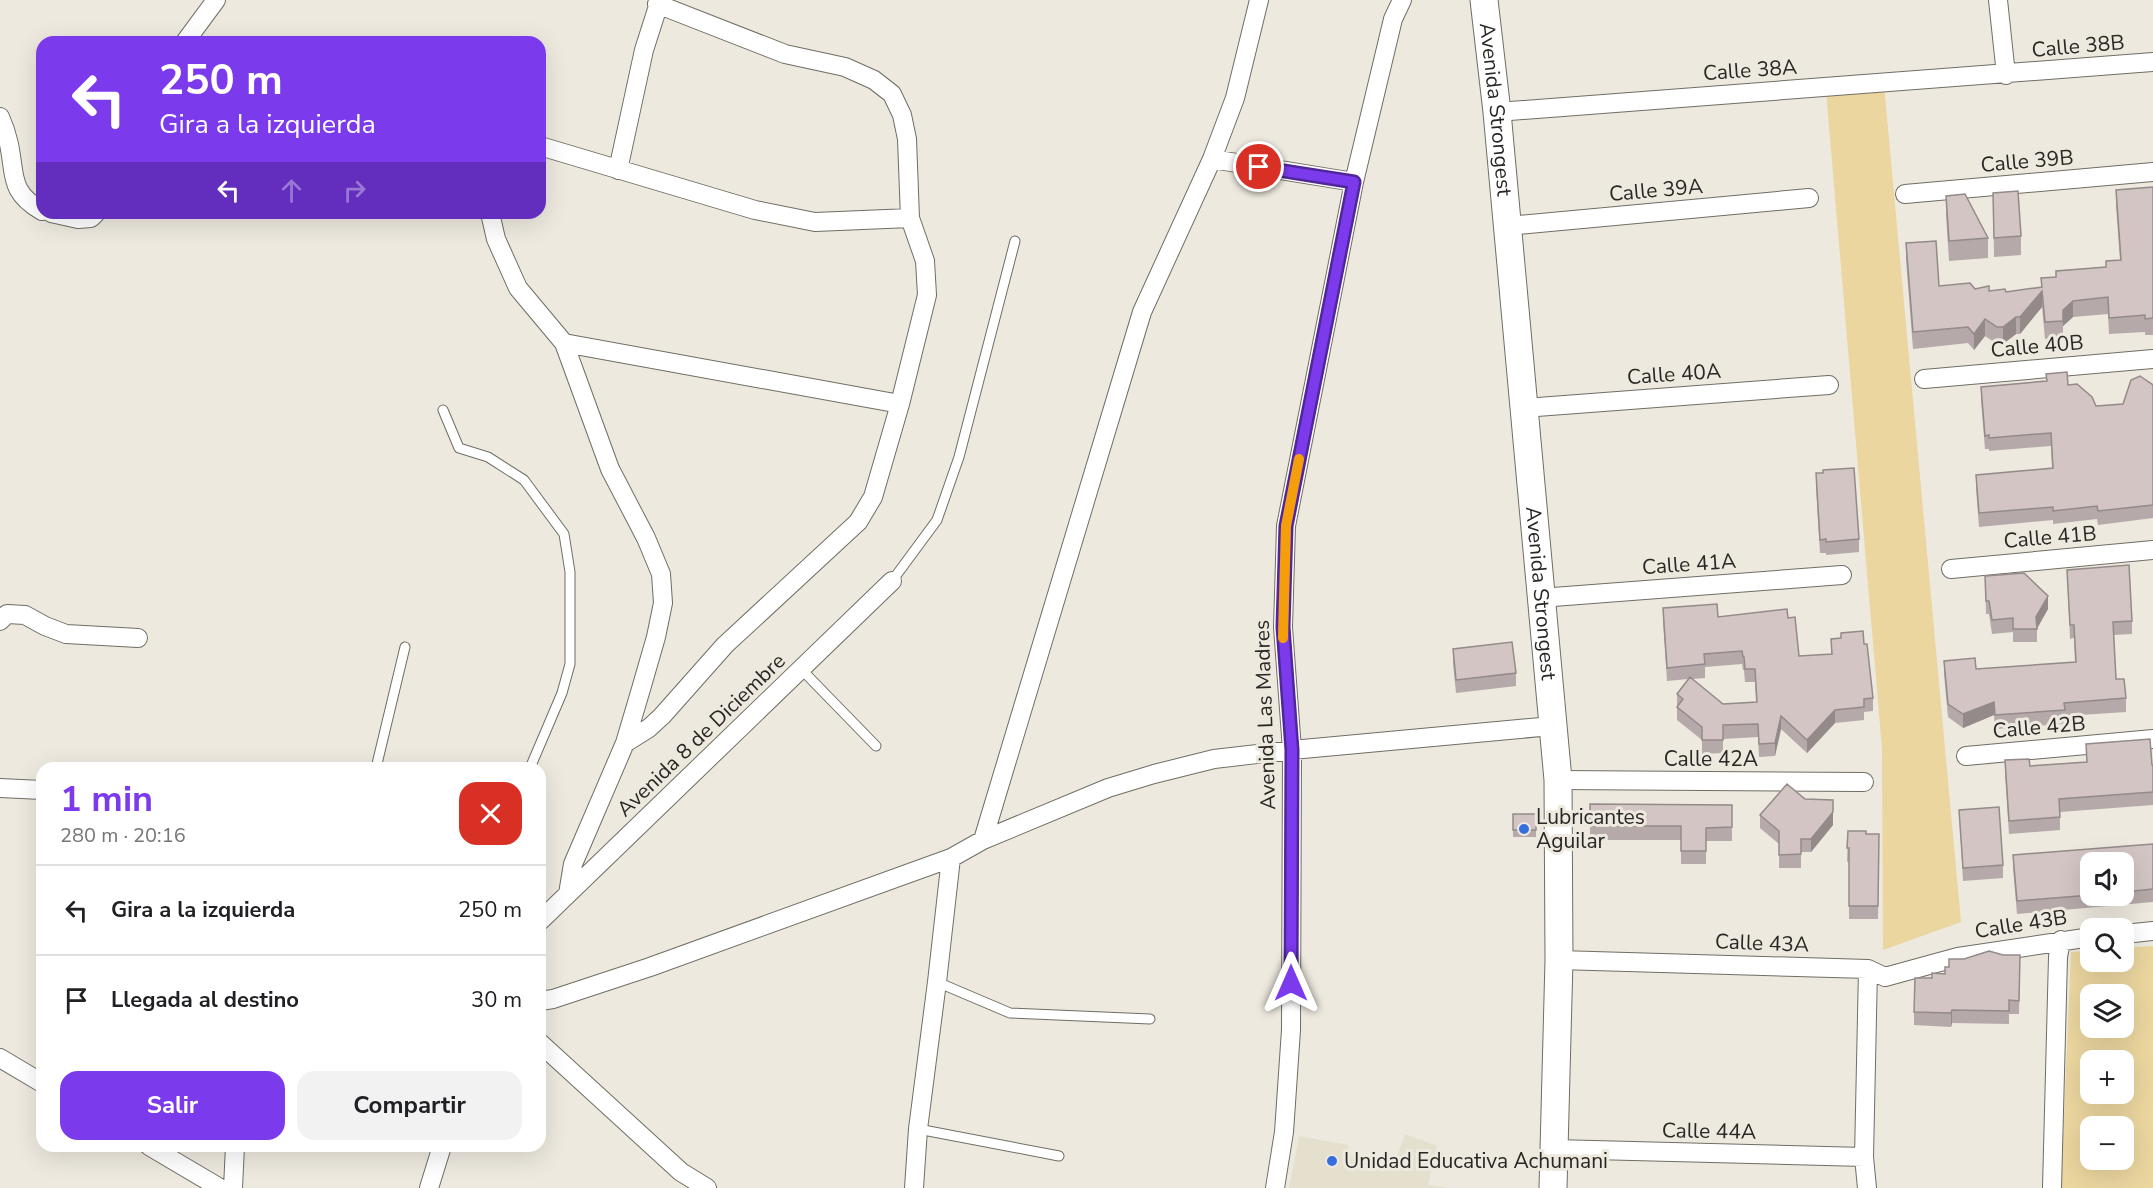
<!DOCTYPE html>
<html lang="es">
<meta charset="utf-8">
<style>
:root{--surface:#fff;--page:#f2f2f2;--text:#202124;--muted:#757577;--line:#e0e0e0;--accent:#7c3aed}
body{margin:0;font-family:"Nunito Sans",sans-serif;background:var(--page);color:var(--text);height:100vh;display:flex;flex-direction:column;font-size:22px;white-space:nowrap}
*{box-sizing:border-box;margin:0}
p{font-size:20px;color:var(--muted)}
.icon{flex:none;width:33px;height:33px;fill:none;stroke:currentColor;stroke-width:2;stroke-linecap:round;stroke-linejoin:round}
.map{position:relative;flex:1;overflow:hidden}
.details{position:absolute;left:36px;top:762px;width:510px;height:390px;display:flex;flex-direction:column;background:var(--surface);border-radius:18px;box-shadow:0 6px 24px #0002}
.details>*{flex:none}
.guide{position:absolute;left:36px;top:36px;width:510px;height:183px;border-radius:18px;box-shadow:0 6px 24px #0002;background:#7c3aed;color:#fff;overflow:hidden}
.controls{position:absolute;left:2080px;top:852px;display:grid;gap:12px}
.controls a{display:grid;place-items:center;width:54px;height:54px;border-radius:12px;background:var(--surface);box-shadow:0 6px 24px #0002;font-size:30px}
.pin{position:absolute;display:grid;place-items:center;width:51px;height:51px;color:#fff;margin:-26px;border:3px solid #fff;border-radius:50%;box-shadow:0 2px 6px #0007}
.me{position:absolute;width:66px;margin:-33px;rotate:0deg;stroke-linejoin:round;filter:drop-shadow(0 0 4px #0008)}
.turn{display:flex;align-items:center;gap:21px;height:126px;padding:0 24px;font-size:27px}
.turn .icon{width:78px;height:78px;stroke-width:2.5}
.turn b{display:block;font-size:42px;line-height:51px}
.lanes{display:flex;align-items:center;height:57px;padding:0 24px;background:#0003;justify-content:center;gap:30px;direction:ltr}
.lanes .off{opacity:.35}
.round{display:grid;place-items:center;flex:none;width:63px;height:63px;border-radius:18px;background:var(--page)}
.summary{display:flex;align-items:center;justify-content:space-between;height:102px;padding:0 24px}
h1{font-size:36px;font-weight:700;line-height:45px;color:var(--accent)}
.cta{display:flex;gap:12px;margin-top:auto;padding:12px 24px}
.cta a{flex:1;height:69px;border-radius:18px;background:var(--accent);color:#fff;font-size:24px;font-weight:700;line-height:69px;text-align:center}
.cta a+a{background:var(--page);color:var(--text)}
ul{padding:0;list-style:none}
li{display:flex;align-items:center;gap:18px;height:90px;padding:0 24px;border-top:2px solid var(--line)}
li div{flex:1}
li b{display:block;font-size:22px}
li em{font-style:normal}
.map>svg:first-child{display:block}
.built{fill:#e5dfce}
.green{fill:#ebd69f;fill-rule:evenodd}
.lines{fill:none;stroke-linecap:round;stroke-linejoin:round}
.lane-casing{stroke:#706d64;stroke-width:11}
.street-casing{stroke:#706d64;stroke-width:20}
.secondary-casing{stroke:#706d64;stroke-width:29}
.lane{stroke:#fff;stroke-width:9}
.street{stroke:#fff;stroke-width:18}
.secondary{stroke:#fff;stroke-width:27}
.wall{fill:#b5a9a9;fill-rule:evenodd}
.shaded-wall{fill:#938a89}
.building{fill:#d2c5c4;stroke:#938a89;stroke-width:1.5}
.route-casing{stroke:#51269a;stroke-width:15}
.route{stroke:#7c3aed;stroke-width:10}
.slow{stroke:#f59e0b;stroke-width:10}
.poi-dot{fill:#376edd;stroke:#ede9df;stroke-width:2}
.labels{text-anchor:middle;stroke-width:6;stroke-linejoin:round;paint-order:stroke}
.street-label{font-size:21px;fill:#292724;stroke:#ede9df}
.poi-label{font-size:21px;fill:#292724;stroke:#ede9df;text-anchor:start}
</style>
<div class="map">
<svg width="2153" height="1188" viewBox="0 0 2153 1188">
<rect width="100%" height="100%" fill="#ede9df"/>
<!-- built -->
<path class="built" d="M1405,1134L1437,1146L1428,1185L1448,1188H1289L1299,1136L1348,1145V1154L1393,1168Z"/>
<!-- green -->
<path class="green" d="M1884,85L1961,922L1883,950L1882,749L1826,91Z
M2153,946V1188H2061L2071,952L2091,951V962H2124V948ZM2091,994H2124V1028H2091ZM2091,1060H2124V1094H2091ZM2091,1126H2124V1160H2091Z"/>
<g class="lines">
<defs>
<path id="lane" d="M443,410L459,448L488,457L524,480L564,534L570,572V664L562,693L530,768
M892,581L937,520L959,457L1015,241
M802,670L876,746
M376,768L405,647
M937,982L1010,1013L1150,1019
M918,1129L1059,1156"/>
<path id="street" d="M1998,0L2006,75
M185,42L216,0
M1497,112L2153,62
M0,117C22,166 0,187 42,211
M540,146L755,210L815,222L910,218
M1212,159L1354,182
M618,170L644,50L660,0
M1905,194L2153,172
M51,213L78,219L91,218L96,213
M490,213L496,239L518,288L564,343L610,469L646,538L661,574L663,603L656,637L641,689L625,743L573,864L568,894
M1507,226L1809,198
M564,343L900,404
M1924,379L2153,359
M1523,408L1829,385
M1951,569L2153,550
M1540,598L1842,575
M0,621L7,614L25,615L45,626L66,634L138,638
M625,743L649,728L662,716L725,645L858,522L873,497L900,404L927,295L925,261L910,218L907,139L902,115L892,94L874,80L845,67L785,54L657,4
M1966,756L2153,739
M1558,780L1864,782
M0,788L42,790
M983,840L1142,312L1212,159L1235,98L1259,0
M540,921L892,581
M2124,934L2153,931
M1559,960L1868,969L1885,977L1958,957L2091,937
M540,1001L553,999L650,967L951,858L983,840L1108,788L1154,774L1214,759L1292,750L1552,726
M540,1043L681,1172L707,1188
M0,1058L42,1083
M149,1146L220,1188
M1554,1149L1864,1157
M233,1188L235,1146
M429,1188L442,1146
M914,1188L918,1129L937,982L951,858
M1275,1188L1284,1132L1291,1030L1292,750L1283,627L1286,526L1354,182L1393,19L1402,0
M1867,1188L1864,1157L1868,969
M2052,1188L2058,957L2061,940"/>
<g id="secondary">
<path id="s1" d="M1484,0L1497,112L1558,780L1559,960L1553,1188"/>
</g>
</defs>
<!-- lane casing -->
<use href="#lane" class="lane-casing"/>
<!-- street casing -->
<use href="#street" class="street-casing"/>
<!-- secondary casing -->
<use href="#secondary" class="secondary-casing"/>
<!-- lane -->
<use href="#lane" class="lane"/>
<!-- street -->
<use href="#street" class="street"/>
<!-- secondary -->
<use href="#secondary" class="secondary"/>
</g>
<!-- wall -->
<path class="wall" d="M2153,187V335H2145V332L2109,334L2108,314L2073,317L2063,326V337L2045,339L2042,307L2020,334H2016L2003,344H1997L1985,336L1974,350L1968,343L1913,349L1906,260V243L1939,286L2006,292L2041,287V278L2056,277V271L2106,267L2120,260L2116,206V190Z
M1993,193L2021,236V255L1994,257Z
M1946,196L1988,238V258L1949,261L1946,215Z
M2046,374L2068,385L2096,406L2123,404L2153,385V518L2098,525L2097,519L2053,524V520L1979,527L1976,488V475L2052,468L2051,446L1989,451V449H1985L1981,400V387L2046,381Z
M1816,473L1859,539V552L1826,555V553H1820L1816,487Z
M2067,570L2132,621V634L2114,635L2116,679L2126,698V712L2065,716V724L1995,729L1994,715L1963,728L1948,717L1944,674V661L1976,669L2075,662L2074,638L2070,639Z
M1985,576L2048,609L2037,629V642H2013V632L1992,634L1989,614H1986Z
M1663,608L1718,617L1788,618L1799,656L1831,654V639L1864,644L1873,698V711L1864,712V720L1835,723L1807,753L1781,729L1775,756L1759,757L1758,737L1723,739V753L1702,754V740L1677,720V694L1688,679L1667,681L1663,621ZM1742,664L1743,670H1744L1745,682H1755L1756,702L1723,704L1692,679L1705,678V667Z
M1453,649L1516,673V686L1456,693L1453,663Z
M2086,744L2153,765V805L2060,812V830L2009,834L2005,773V760L2030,766L2086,762Z
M1805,799L1833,800V825L1811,852H1801V868H1779V844L1760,828V815Z
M1590,804L1732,805V841H1706V864H1681V840H1590Z
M1959,810L2003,865V878L1963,881Z
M1513,814H1536V837H1513Z
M1848,831L1866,834H1879L1878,919H1849V861L1847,862Z
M2153,844V902L2017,914L2013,868V855ZM2091,862H2124V896H2091Z
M2003,955H2020L2019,1014H2009V1024L1952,1023L1951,1027L1914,1025V1012L1932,978L1945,974L1949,967L1964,959Z"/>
<!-- shaded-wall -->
<path class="shaded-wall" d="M2042,291V307L2020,334V317Z
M2073,301V317L2063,326V310Z
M2016,317V334L2003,344V327Z
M1985,319V336L1974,350V334Z
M2048,596V609L2036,630V617Z
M1994,702V715L1963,728V714Z
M1835,710V723L1807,753V740Z
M1781,716V729L1775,756V743Z
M1833,812V825L1811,852V839Z
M1952,1010V1023L1951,1027V1013Z"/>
<!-- building -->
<path class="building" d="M2153,187V318L2145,319V315L2109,318L2108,297L2073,301L2063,310V321L2045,322L2042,291L2020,317H2016L2003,327H1997L1985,319L1974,334L1968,327L1913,332L1906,243L1936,241L1939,286L1970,283L1975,289L1989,286V291L2005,289L2006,292L2042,287L2041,278L2056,277V271L2106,267V261L2121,260L2116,190Z
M2018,191L2021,236L1994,238L1993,193Z
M1965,194L1988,238L1949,241L1946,196Z
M2067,372L2068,385L2077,384L2092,397L2096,406L2123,404L2131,380L2140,376L2153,385V505L2098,511L2097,506L2053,511V507L1979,513L1976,475L2053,468L2051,433L1989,438V435L1985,436L1981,387L2047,381L2046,374Z
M1854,468L1859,539L1826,542V539L1820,540L1816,473H1823V470Z
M2129,565L2132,621L2113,622L2116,679H2124L2126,698L2064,703L2065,710L1995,715L1994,702L1963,714L1948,704L1944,661L1975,658L1976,669L2076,662L2074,625H2070L2067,570Z
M2024,573L2048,596L2036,617L2037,629H2013V618L1992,620L1989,601H1986L1985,576Z
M1717,604L1718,617L1787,609L1788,618L1795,617L1799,656L1832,654L1831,639L1841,638V633L1863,631L1864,644H1867L1873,698L1864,699V707L1835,710L1807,740L1781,716L1775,743L1759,744L1758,724L1723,725V740H1702V727L1677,707L1683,699L1677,694L1690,677L1723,704L1757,702L1755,669H1745L1744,657H1743L1742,651L1704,654L1705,664L1667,668L1663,608Z
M1512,642L1516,673L1456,680L1453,649Z
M2150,739L2152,765H2153V792L2059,799L2060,817L2009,821L2005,760L2029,759L2030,766L2087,762L2086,744Z
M1787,784L1805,799L1833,800V812L1811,839H1801V854L1779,855V831L1760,815Z
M1590,804L1732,805V827L1706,828V851H1681V826H1590Z
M1999,807L2003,865L1963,868L1959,810Z
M1513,814H1536V830H1513Z
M1848,831H1866V834H1879L1878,906H1849V848H1847Z
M2153,844V889L2124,892V862H2091V895L2017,901L2013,855Z
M1989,951L2003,955H2020L2019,1001L2009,1000V1011L1952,1010L1951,1013L1914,1012L1915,978H1932V973L1945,974V967H1949V959H1964Z"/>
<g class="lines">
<defs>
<path id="route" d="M1259,167L1354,182L1286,526L1283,627L1292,750L1291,983"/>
</defs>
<!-- route casing -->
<use href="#route" class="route-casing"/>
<!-- route -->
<use href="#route" class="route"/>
<!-- slow -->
<path class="slow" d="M1283,638L1286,526L1299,459"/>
</g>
<!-- markers -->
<g class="poi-dot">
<circle cx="1524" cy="829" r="6"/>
<circle cx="1332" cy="1161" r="6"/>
</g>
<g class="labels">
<!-- street labels -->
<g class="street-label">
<text transform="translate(2078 46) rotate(-5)" y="7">Calle 38B</text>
<text transform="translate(1750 70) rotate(-4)" y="7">Calle 38A</text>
<text dy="7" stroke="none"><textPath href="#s1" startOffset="110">Avenida Strongest</textPath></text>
<text transform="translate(2027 161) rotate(-5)" y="7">Calle 39B</text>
<text transform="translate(1656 190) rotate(-5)" y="7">Calle 39A</text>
<text transform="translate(2037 346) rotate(-5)" y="7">Calle 40B</text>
<text transform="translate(1674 374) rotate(-4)" y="7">Calle 40A</text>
<text transform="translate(2050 537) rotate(-5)" y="7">Calle 41B</text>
<text transform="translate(1689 564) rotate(-4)" y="7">Calle 41A</text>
<text dy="7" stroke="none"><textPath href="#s1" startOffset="596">Avenida Strongest</textPath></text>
<text transform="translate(1265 715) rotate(-92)" y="7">Avenida Las Madres</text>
<text transform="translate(2039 727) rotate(-5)" y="7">Calle 42B</text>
<text transform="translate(701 735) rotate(-44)" y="7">Avenida 8 de Diciembre</text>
<text x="1711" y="766">Calle 42A</text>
<text transform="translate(2021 924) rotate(-9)" y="7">Calle 43B</text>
<text transform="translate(1762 943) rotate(2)" y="7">Calle 43A</text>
<text transform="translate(1709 1131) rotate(1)" y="7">Calle 44A</text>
</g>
<!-- poi labels -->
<g class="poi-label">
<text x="1536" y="824">Lubricantes<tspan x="1536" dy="24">Aguilar</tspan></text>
<text x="1344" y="1168">Unidad Educativa Achumani</text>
</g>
</g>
</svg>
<div class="controls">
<a><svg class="icon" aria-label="sound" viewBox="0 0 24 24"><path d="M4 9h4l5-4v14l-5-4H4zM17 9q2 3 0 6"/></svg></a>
<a><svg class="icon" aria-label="search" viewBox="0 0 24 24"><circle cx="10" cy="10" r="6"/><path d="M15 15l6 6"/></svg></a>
<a><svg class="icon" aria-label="layers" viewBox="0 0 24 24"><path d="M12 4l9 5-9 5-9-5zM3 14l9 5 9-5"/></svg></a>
<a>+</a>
<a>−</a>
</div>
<div class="pin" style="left:1259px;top:167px;background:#d93025"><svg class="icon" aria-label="arrive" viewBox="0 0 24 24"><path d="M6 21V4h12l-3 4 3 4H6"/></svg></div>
<svg class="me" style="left:1291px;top:983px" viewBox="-20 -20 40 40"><path d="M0-17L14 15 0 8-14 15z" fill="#7c3aed" stroke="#fff" stroke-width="4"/></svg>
<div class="guide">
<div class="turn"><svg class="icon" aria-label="left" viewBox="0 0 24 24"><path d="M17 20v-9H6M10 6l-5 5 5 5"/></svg><div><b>250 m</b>Gira a la izquierda</div></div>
<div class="lanes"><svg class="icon" aria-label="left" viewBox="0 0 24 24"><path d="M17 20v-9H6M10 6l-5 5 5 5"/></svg><svg class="icon off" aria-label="ahead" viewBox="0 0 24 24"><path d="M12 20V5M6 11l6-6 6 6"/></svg><svg class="icon off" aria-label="right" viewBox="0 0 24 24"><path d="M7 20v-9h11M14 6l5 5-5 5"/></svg></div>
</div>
<section class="details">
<div class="summary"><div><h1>1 min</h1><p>280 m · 20:16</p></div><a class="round" style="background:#d93025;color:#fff"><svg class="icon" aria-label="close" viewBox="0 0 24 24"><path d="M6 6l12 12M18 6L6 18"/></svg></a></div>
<ul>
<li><svg class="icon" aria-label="left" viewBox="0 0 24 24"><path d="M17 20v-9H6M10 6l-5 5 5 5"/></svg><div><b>Gira a la izquierda</b></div><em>250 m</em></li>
<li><svg class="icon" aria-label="arrive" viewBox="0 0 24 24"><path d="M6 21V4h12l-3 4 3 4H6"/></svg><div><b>Llegada al destino</b></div><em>30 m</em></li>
</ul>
<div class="cta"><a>Salir</a><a>Compartir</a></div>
</section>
</div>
